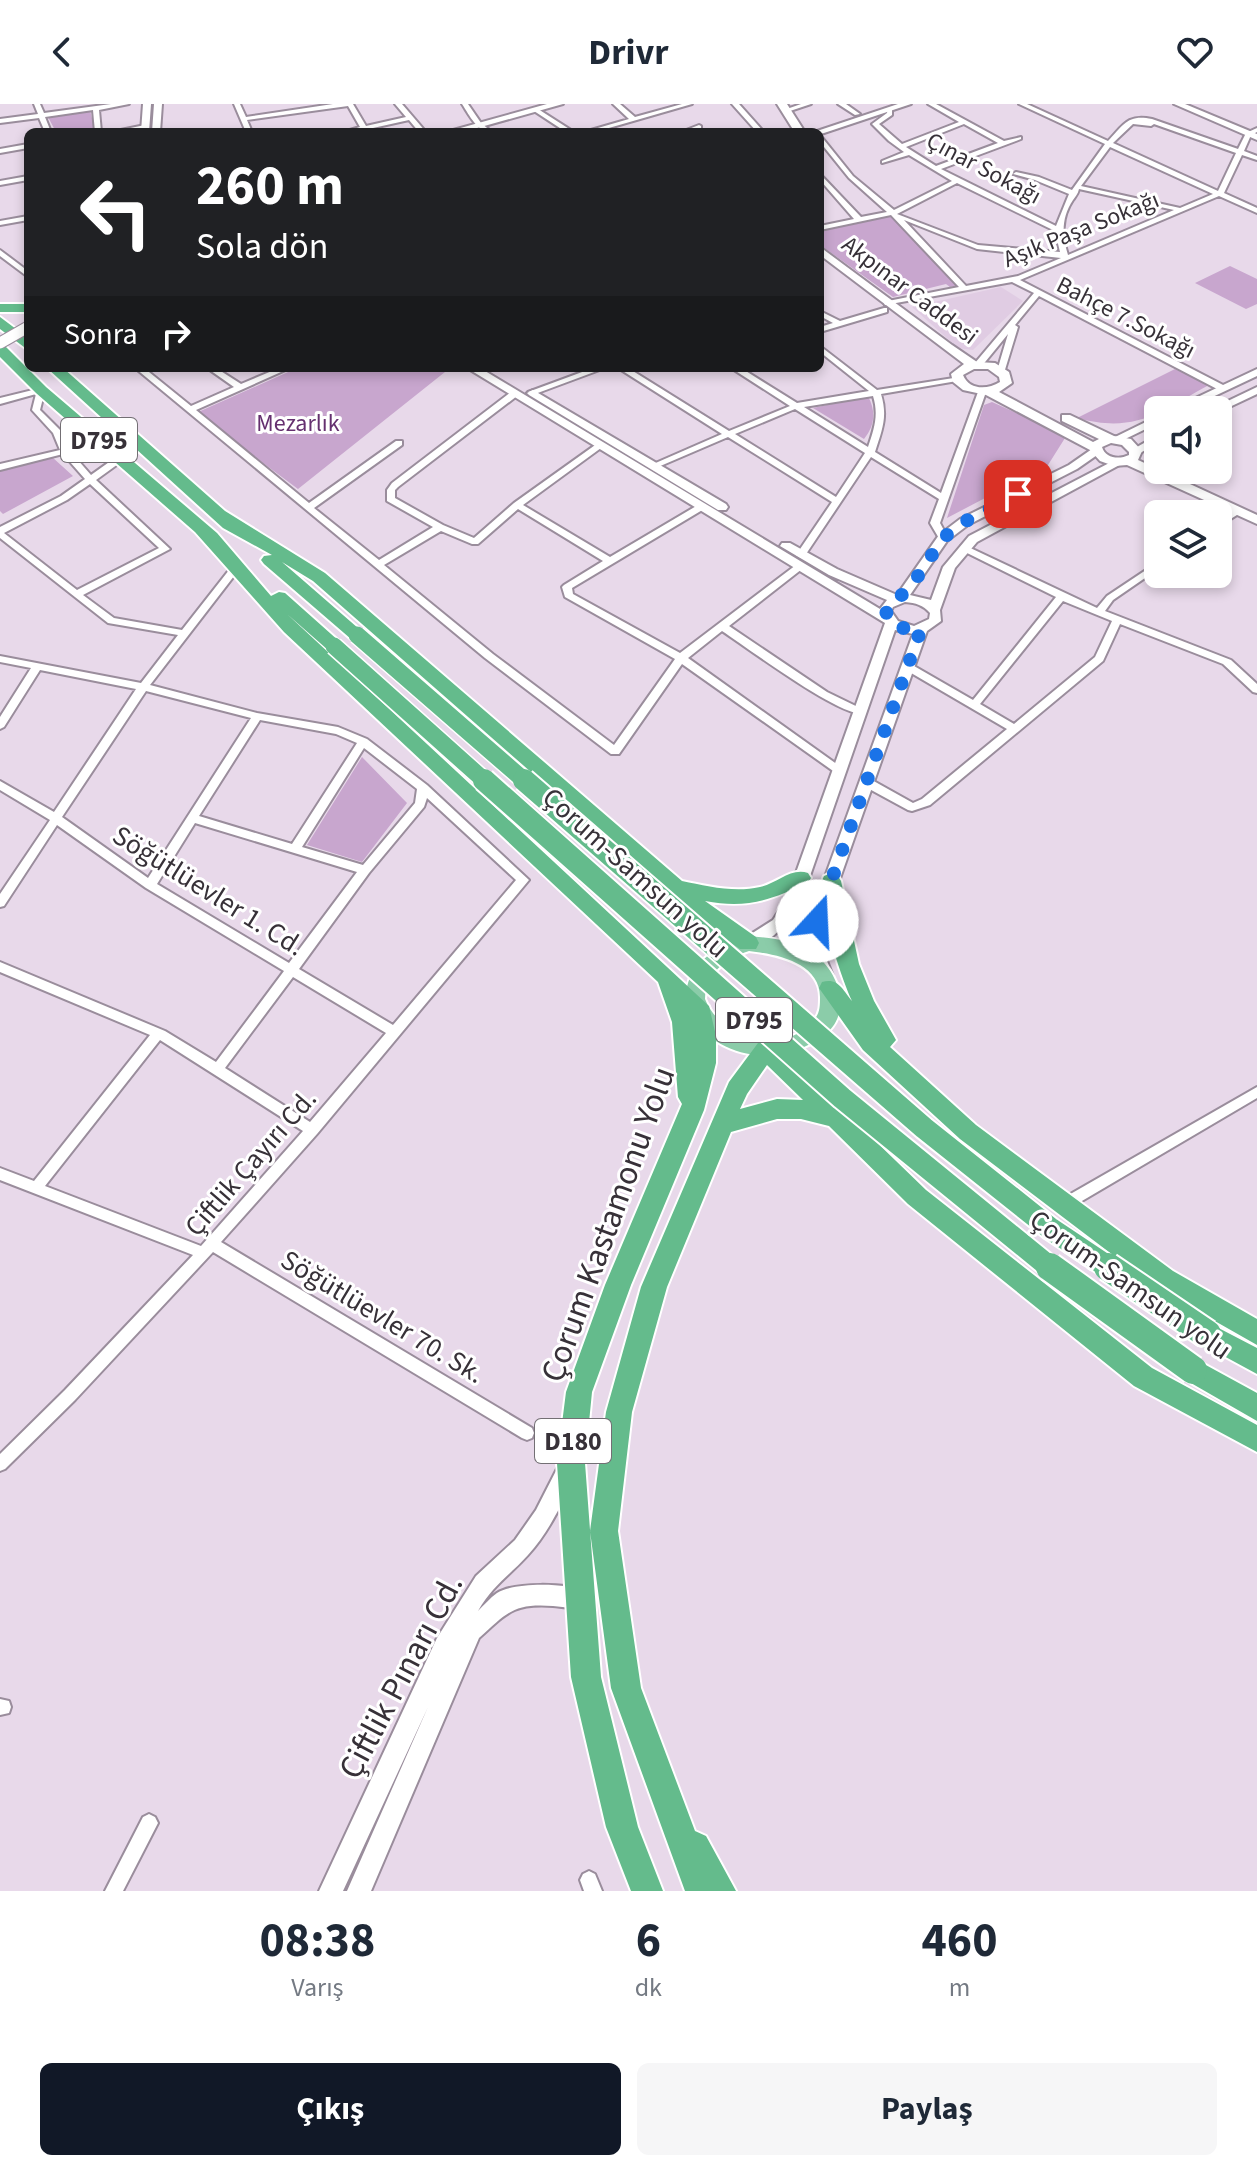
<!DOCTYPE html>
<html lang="tr">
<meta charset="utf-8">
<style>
:root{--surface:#fff;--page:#f6f6f7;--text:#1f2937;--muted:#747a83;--accent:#111827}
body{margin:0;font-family:"Source Sans 3",sans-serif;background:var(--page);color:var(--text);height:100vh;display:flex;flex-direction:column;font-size:30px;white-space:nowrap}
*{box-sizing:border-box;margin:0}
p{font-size:26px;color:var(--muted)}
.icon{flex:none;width:44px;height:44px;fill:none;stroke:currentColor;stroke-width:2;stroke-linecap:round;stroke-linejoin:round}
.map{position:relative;height:1787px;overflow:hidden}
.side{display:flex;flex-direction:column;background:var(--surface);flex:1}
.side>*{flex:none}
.banner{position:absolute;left:24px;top:24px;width:800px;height:244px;border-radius:12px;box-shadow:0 4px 12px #0003;background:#202124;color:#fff;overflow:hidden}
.controls{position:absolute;left:1144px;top:292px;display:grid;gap:16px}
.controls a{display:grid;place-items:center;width:88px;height:88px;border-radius:12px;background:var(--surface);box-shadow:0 4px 12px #0003;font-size:40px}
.pin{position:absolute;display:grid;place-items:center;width:68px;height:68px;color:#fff;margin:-34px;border-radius:16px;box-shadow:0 4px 12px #0006}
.me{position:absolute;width:88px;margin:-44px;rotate:20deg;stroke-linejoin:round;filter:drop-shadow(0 0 6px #0008)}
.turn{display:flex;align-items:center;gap:28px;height:168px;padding:0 40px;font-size:36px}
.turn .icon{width:104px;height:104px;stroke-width:2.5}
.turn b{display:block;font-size:56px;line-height:68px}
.then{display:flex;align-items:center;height:76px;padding:0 40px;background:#0003;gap:16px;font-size:30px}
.eta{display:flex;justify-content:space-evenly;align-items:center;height:136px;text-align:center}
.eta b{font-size:48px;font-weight:700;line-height:56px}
.cta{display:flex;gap:16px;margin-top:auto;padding:16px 40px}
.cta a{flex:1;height:92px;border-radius:12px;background:var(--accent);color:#fff;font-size:32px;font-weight:700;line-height:92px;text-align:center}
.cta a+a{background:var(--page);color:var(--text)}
header{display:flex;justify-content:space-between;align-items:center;height:104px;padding:0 40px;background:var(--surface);font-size:36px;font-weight:700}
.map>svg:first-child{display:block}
.built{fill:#e0cce3}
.green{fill:#c8a6ce}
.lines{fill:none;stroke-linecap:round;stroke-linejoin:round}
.minor-casing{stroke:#9a8d9c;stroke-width:4}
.tertiary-casing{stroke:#9a8d9c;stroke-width:4}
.secondary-casing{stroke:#9a8d9c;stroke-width:4}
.primary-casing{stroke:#fff;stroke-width:4}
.trunk-casing{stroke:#fff;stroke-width:4}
.minor{fill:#fff;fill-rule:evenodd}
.tertiary{fill:#fff;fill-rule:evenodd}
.secondary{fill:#fff;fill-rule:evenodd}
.primary{fill:#8bcca9;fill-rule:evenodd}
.trunk{fill:#64bb8c;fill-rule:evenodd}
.secondary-bridge-casing{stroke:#9a8d9c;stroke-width:13;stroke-linecap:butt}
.trunk-bridge-far2-casing{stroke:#fff;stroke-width:20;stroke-linecap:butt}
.trunk-bridge-far1-casing{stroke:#fff;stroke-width:26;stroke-linecap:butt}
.trunk-bridge-casing{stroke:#fff;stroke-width:32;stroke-linecap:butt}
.secondary-bridge{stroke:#fff;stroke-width:11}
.trunk-bridge-far2{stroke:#64bb8c;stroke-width:17}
.trunk-bridge-far1{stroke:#64bb8c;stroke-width:22}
.trunk-bridge{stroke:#64bb8c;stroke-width:28}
.route{stroke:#1a73e8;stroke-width:14;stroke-dasharray:0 25.2}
.labels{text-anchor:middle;stroke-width:6;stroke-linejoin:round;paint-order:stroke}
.far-street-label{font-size:24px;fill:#373138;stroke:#fff}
.far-park-label{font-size:24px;fill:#65306f;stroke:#fff}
.shield{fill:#fff;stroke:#736f74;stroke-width:2}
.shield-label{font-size:26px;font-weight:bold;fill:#373138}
.street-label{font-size:28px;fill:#373138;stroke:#fff}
.near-street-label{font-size:34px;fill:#373138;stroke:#fff}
</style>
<header><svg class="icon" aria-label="back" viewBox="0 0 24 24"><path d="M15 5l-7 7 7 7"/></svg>Drivr<svg class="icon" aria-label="heart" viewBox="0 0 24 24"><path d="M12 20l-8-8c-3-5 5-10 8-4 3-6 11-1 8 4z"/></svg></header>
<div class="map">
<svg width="1257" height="1787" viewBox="0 0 1257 1787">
<rect width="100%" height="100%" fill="#e8d9ea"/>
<!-- built -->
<path class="built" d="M1001,183L1023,197L973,246L958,244L912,203Z"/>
<!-- green -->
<path class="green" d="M90,6L95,27L89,28H56L48,13Z
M891,112L955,178V182L950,183L946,180L893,193L820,141V127Z
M1230,162L1257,175V200L1246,205L1195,179Z
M297,264H450L298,385L196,309Z
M1175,265L1209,281C1159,308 1136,330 1077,314Z
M868,292C876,307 875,322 864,335L813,304Z
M992,298L1059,328L1065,334L1048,361L947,414L984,301Z
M52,353L73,372L3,410L0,407V365Z
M362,653L407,699L362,758L307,741Z"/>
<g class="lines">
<defs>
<path id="minor" d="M34,0H40L44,9L111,0H129L99,6L101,28H95L93,6L45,13L51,28H45L39,14L0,19V15L38,10Z
M234,0H240L246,13L333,0H353L366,22L406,13L395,0H402L426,28H419L409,16L355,28H343L360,23L348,2L247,16L252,28H246Z
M462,0H468L481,19L492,28C477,28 470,12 462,0Z
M613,0H620L635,13L682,0H692L595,28H584L629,15Z
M732,0H739L764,28H757Z
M801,0H811L787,8L784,6Z
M838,0H846L860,10L855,11Z
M928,0H936L1004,37L1021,33V35L941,65L1056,122L1069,90L1035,76L1013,70L1016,68L1039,73L1072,86L1105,40L1019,0H1027L1108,37C1124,20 1128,10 1152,15L1238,45L1246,29L1257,24V28L1251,31L1244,47L1257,52V56L1242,51L1224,89L1257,104V109L1219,92L1020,176L1225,282V286H1219L1039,192L1015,221L1018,223L1004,269L997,267L1008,230L981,263H975V259L1034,189L1012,178L885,201L884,199L888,197L959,183L891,111L820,126V122L854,115L820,76V70L861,113L887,108L849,74L820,38V31L853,72L894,106L952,77L909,51L882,59V57L904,48L889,37L872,20L887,9L888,4H892V11L879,20L902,40L959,18ZM964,20L998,39L936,62L906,43ZM1133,20L1151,22L1154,20L1236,49L1218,87L1113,39ZM1110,43L1213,90L1180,104L1081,82ZM957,79L1055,127L1060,148L978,141L897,110ZM1079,85L1174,106L1068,151C1062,132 1061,114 1073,96C1075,93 1078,90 1079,85ZM904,116L977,145L1061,154L1018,172L966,182Z
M534,5H538L574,28H566L534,7Z
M145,21L147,22V24L126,28H111Z
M699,21L701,22V24L691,28H681Z
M28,40V44L0,49V45Z
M28,72V76L0,81V77Z
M28,112V116L0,121V117Z
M0,146L28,167V173L0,152Z
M884,204H887V208L820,228V223L833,219L820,212V207L840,217Z
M820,242L877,286L960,273L961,275L957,277L881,290C888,313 882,326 875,348L941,389L978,288L982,286L986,288L940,419L948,434L946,436H940L930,419L939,395L871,353L804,453L801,454L796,451L832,398L728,333L658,363L651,361L722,330L618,264H628L729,327L790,302L731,264H741L797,299L869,287L820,248ZM873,292C879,311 874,325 868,343L804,303ZM795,305L865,349L836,393L735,330Z
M135,264H144L191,302L234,283L207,264H216L241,280L279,264H290L196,306L309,399L396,337H402V341L314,404L379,456L433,423L387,397V386L392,379L511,288H517V292L398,383L395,386V394L443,421L474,434L514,399L598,339L602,342L601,344L523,401L610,453L698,401H704V405L572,484L573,490L680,549L796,461H802V465L729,522L827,588L864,606L865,608L864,610C838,612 748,544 722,527L688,554L845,666L844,669H836L682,560L619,650H611L485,554ZM518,405L603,457L564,481L562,483L565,493L675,555L614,641L493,550L384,461L441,427L472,440H478Z
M593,264H605L535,290L528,288Z
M41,284L45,286L40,306L60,326L69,346L91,371L119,351H125V355L96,376L170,445L83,491L114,514L182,526L233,461H239L241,463L150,581L257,609L338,623L367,635L427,681L529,776L317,1030L221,1138L532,1324L534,1329L532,1334L527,1336L522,1334L213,1148L75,1296L5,1365L0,1367V1350L65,1286L193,1151L0,1076V1064L34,1077L150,931L0,868V858L165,927L216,958L284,867L146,784L57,721L4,802L0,803V790L50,716L0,686V677L54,708L136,585L40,566L4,623L0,625V613L31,564L0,558V552L141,579L178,531L108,519L0,434V423L61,392L85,375L63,350L0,366V360L60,346L53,329L32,306L36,290L0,300V294ZM90,380L159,444L77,486L4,429L67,396ZM146,587L251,614L148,774L62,713ZM260,616L336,630L357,639L292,740L199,712ZM364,644L417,685L415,699L363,761L302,743ZM427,694L516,776L393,921L299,865L369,769L424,703ZM195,719L357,768L289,859L157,780ZM293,873L386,929L310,1018L225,964ZM160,936L303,1027L201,1142L45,1082Z
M1237,404L1242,407L1240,409L1218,423V416Z
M964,441L1097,504L1107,492L1158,458V465L1113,496L1105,507L1231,556L1257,580V589L1253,588L1223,560L1120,520L1103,557L930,701L912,707L908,706L862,681L861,678L862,675H870L913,699L922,695L1007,625L906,566V562H914L973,596L1056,493L961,446V442ZM1063,497L1112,517L1095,553L1014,620L980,600Z
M1257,983V994L1070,1104L1065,1106L1060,1104L1058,1100L1060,1096Z
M0,1595L9,1597L11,1603L9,1609L0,1611Z
M149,1710L155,1713L158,1719L123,1787H105L143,1713Z
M589,1767L595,1770L602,1787H584L580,1776L583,1770Z"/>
<path id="tertiary" d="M143,0H151L149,28H141Z
M154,0H162L160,28H152Z
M898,0H911L821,30L814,28Z
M1174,0H1185L1257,30V36Z
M467,264H480L880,505L887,496L829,471L780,442L782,439H790L837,465L897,491L939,431L960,415L1069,361L1092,345H1100V349L1077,365L968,421L947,437L910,491L931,496L943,463L969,432L1115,356L1125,358L977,438L955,464L940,506L941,517L927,527L825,817L821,842L833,872L831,876H819L805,842L809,817L913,530L895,526L802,795C791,813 767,849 743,843L740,839L743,835L773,816L787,794L885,519ZM905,498C916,499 923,501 930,509L929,515L914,522L898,517L891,507L893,503Z
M1257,265V272L1185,306H1170Z
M1257,283V290L1219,308L1218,306H1209Z
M533,286L726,400L728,403L726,406H718L529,291L527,289Z
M1158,312V319L1119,338L1109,336Z
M1158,331V339L1140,349L1130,347Z
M568,1354L575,1357L578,1364C565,1394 550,1427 528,1451C509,1472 493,1481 478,1507C484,1501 490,1494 497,1489C514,1478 567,1479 585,1487L588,1494L585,1501C575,1506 564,1503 553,1502C513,1499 507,1509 479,1534L371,1787H347L428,1603L343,1787H319L437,1534L476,1472L515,1436L536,1406L561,1357Z"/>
<path id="secondary" d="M547,0H563L463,28H446Z
M777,0H787L803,25L802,27H794Z
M820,143L952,241L977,258L995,259L1009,268L1012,279L999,288L1093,338L1099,335L1062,317V311H1070L1114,332L1131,335L1142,347L1138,356L1257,411V420L1127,361L1114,362L1100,357L1090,346L986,291L963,286L953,278L951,270L964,260L820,151ZM974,265H988L999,273L1000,278C987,286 969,286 963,271ZM1111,339L1122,341L1129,348V351C1119,356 1105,354 1102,343Z"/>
<path id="primary" d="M748,832C770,834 794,836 813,849C839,867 854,910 823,932C731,999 612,875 748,832ZM749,847C775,850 820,858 820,893C820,902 820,909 814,916C784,953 721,936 705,895C706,869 725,855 749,847Z"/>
<path id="trunk" d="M0,200H28V208H0Z
M0,213L28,234V246L0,225Z
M0,241L5,242L46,283L217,429L271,492L279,488L285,489L340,538L343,542L340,546H328L287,510L709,902L716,932V959L704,1006L631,1181L592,1288L585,1359L601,1573L638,1723L663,1787H631L606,1723L571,1573L557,1359L566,1288L605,1181L682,1000L678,993L672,918L658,878L284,528L195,428L36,289L0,253Z
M47,264H63L225,407L325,469L682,777C707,782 734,789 760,783C776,780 791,763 808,769L811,774L808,779C770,796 747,805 705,797L756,833L759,839L756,845H740L710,825L313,477L282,458L366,531L357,537L351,535L264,460L261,456L264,452L272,451L223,424Z
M831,769L838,772L841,777L859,860L874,897L896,936L890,943L976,1021L1173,1167L1257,1215V1241L1155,1183L960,1035L863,946L819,884L822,878C838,873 843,886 852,897C842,875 813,792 824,772Z
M766,936L774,939L926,1086L1152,1264L1257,1321V1348L1134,1282L908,1100L829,1022L801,1015H777L731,1028L667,1183L632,1308L618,1427L641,1584L695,1727L706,1732L736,1787H685L611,1584L590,1427L606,1308L641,1183L729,978L758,939ZM767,961L803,996L777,995L740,1005L747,990Z
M1207,1218L1257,1244V1270L1198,1238L1194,1230L1198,1222Z
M1193,1254L1257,1289V1317L1184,1275L1180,1266L1184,1257Z"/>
</defs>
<!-- minor casing -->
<use href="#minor" class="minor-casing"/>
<!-- tertiary casing -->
<use href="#tertiary" class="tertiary-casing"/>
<!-- secondary casing -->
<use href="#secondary" class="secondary-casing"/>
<!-- primary casing -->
<use href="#primary" class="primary-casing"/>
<!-- trunk casing -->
<use href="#trunk" class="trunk-casing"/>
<!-- minor -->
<use href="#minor" class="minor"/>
<!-- tertiary -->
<use href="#tertiary" class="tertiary"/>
<!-- secondary -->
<use href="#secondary" class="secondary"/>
<!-- primary -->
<use href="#primary" class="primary"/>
<!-- trunk -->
<use href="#trunk" class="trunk"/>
<defs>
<path id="secondary-bridge" d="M0,239L28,223"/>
<path id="trunk-bridge-far2" d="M357,531L526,678
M334,542L486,678"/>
<path id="trunk-bridge-far1" d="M484,676L842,994L1052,1165
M524,676L924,1024L1051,1125L1111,1165"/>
<path id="trunk-bridge" d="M1050,1163L1193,1266
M1108,1163L1207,1230"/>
</defs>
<!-- secondary-bridge casing -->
<use href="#secondary-bridge" class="secondary-bridge-casing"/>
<!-- trunk-bridge-far2 casing -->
<use href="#trunk-bridge-far2" class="trunk-bridge-far2-casing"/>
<!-- trunk-bridge-far1 casing -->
<use href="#trunk-bridge-far1" class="trunk-bridge-far1-casing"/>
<!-- trunk-bridge casing -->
<use href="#trunk-bridge" class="trunk-bridge-casing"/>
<!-- secondary-bridge -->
<use href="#secondary-bridge" class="secondary-bridge"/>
<!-- trunk-bridge-far2 -->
<use href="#trunk-bridge-far2" class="trunk-bridge-far2"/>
<!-- trunk-bridge-far1 -->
<use href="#trunk-bridge-far1" class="trunk-bridge-far1"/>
<!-- trunk-bridge -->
<use href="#trunk-bridge" class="trunk-bridge"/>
</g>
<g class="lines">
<!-- route -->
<path class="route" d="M817,817L921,525L902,524L887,515L886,504L910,484L943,434L964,418L1018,390"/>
</g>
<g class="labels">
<!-- far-street labels -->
<g class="far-street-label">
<text transform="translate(984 64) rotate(28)" y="8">Çınar Sokağı</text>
<text transform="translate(1081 125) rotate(-22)" y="8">Aşık Paşa Sokağı</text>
<text transform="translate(910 186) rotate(37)" y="8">Akpınar Caddesi</text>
<text transform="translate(1126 213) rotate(27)" y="8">Bahçe 7.Sokağı</text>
</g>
<!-- far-park labels -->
<g class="far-park-label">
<text x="298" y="327">Mezarlık</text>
</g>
<!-- shield labels -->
<g class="shield">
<rect x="61" y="314" width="76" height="44" rx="6"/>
<rect x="716" y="894" width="76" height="44" rx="6"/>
<rect x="535" y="1315" width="76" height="44" rx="6"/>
</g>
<g class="shield-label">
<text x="99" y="345">D795</text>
<text x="754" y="925">D795</text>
<text x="573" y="1346">D180</text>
</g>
<!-- street labels -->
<g class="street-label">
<text transform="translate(636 768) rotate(42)" y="10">Çorum-Samsun yolu</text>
<text transform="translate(209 786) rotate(32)" y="10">Söğütlüevler 1. Cd.</text>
<text transform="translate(250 1058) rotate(-49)" y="10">Çiftlik Çayırı Cd.</text>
<text transform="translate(1131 1180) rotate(35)" y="10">Çorum-Samsun yolu</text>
<text transform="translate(383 1212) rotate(31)" y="10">Söğütlüevler 70. Sk.</text>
</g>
<!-- near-street labels -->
<g class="near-street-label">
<text transform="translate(607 1120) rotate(-70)" y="12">Çorum Kastamonu Yolu</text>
<text transform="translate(400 1572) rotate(-62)" y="12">Çiftlik Pınarı Cd.</text>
</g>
</g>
</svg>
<div class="controls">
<a><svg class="icon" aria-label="sound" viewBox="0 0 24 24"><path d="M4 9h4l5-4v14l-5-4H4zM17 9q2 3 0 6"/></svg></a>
<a><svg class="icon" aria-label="layers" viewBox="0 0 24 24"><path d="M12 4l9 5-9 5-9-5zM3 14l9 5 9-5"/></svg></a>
</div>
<div class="pin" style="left:1018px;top:390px;background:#d93025"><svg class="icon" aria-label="arrive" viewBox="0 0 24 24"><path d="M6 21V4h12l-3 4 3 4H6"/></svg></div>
<svg class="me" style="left:817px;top:817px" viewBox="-20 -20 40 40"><circle r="19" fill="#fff"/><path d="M0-13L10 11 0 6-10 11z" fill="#1a73e8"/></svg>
<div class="banner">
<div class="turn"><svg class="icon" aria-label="left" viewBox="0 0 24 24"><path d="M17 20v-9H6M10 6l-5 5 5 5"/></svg><div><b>260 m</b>Sola dön</div></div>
<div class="then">Sonra<svg class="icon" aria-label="right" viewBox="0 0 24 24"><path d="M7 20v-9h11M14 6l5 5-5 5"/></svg></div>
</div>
</div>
<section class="side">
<div class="eta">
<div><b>08:38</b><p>Varış</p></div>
<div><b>6</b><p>dk</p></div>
<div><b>460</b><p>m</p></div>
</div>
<div class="cta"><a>Çıkış</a><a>Paylaş</a></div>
</section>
